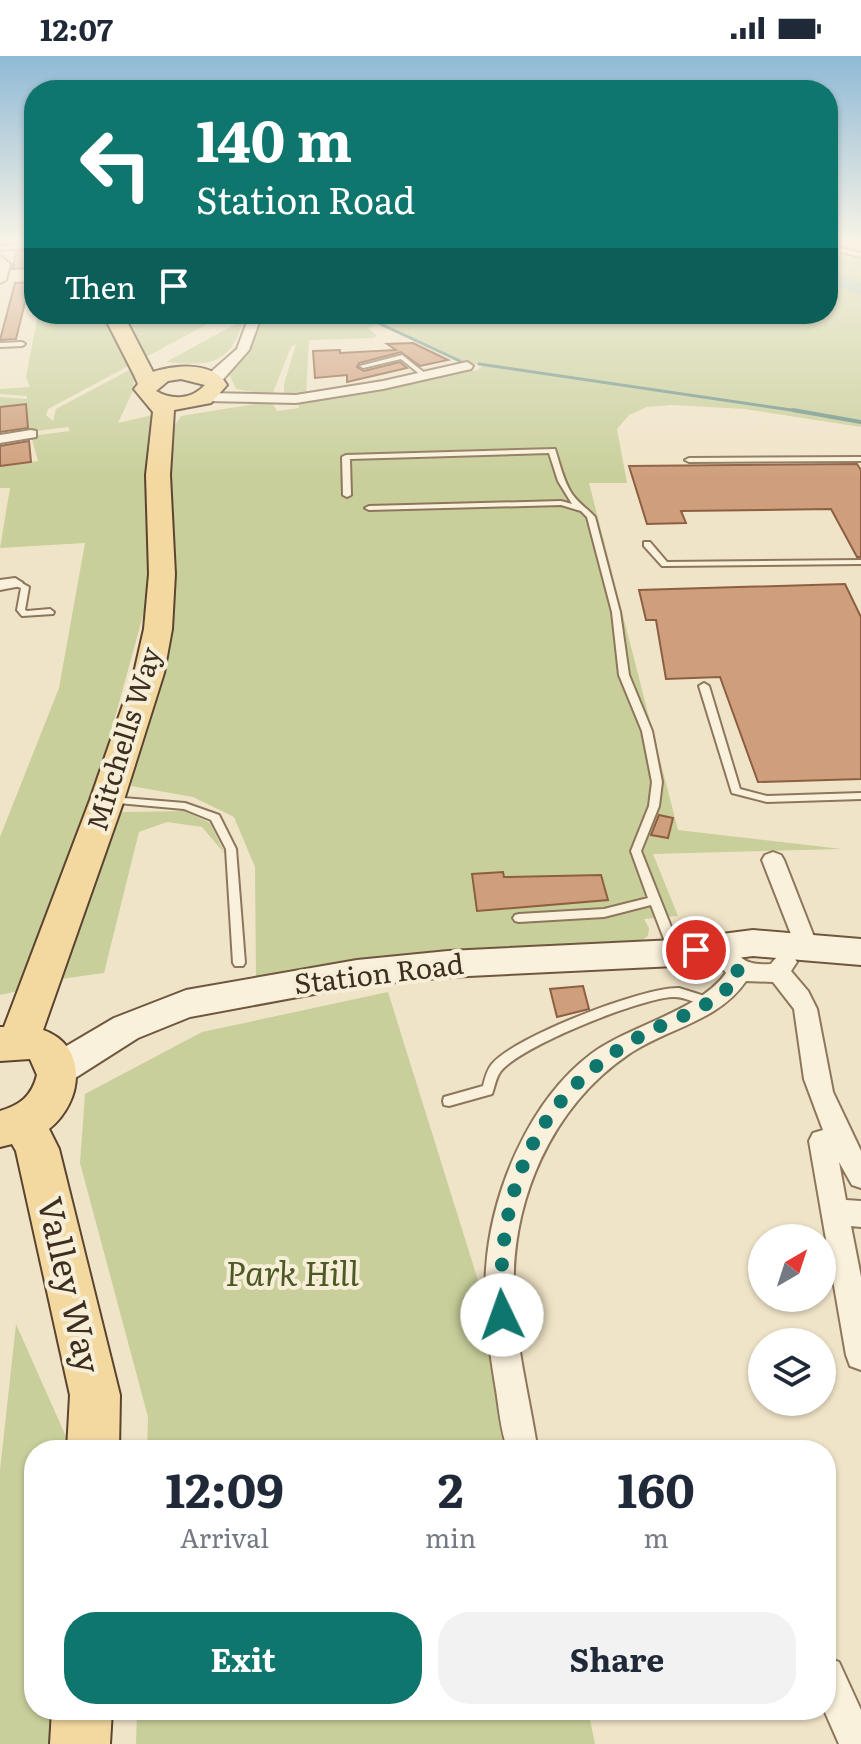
<!DOCTYPE html>
<style>
:root{--surface:#fff;--page:#f2f2f3;--text:#1f2937;--muted:#747a83;--accent:#0f766e}
body{margin:0;font-family:Literata,serif;background:var(--page);color:var(--text);height:100vh;display:flex;flex-direction:column;font-size:30px;white-space:nowrap}
*{box-sizing:border-box;margin:0}
p{font-size:26px;color:var(--muted)}
.icon{flex:none;width:44px;height:44px;fill:none;stroke:currentColor;stroke-width:2;stroke-linecap:round;stroke-linejoin:round}
.map{position:relative;flex:1;overflow:hidden}
.panel{position:absolute;left:24px;top:1384px;width:812px;height:280px;display:flex;flex-direction:column;background:var(--surface);border-radius:32px;box-shadow:0 2px 6px #0004}
.panel>*{flex:none}
.banner{position:absolute;left:24px;top:24px;width:814px;height:244px;border-radius:32px;box-shadow:0 2px 6px #0004;background:#0f766e;color:#fff;overflow:hidden}
.needle{width:52px;rotate:39deg}
.fabs{position:absolute;left:748px;top:1168px;display:grid;gap:16px}
.fabs a{display:grid;place-items:center;width:88px;height:88px;border-radius:50%;background:var(--surface);box-shadow:0 2px 6px #0004;font-size:40px}
.pin{position:absolute;display:grid;place-items:center;width:68px;height:68px;color:#fff;margin:-34px;border:4px solid #fff;border-radius:50%;box-shadow:0 2px 8px #0007}
.me{position:absolute;width:88px;margin:-44px;rotate:357deg;stroke-linejoin:round;filter:drop-shadow(0 0 6px #0008)}
.turn{display:flex;align-items:center;gap:28px;height:168px;padding:0 40px;font-size:36px}
.turn .icon{width:104px;height:104px;stroke-width:2.5}
.turn b{display:block;font-size:56px;line-height:68px}
.then{display:flex;align-items:center;height:76px;padding:0 40px;background:#0003;gap:16px;font-size:30px}
.eta{display:flex;justify-content:space-evenly;align-items:center;height:136px;text-align:center}
.eta b{font-size:48px;font-weight:700;line-height:56px}
.action{display:flex;gap:16px;margin-top:auto;padding:16px 40px}
.action a{flex:1;height:92px;border-radius:32px;background:var(--accent);color:#fff;font-size:32px;font-weight:700;line-height:92px;text-align:center}
.action a+a{background:var(--page);color:var(--text)}
.status{display:flex;justify-content:space-between;align-items:center;height:56px;padding:0 40px;background:var(--surface);direction:ltr}
.status svg{height:22px;fill:currentColor}
.map>svg:first-child{display:block}
.green{fill:#c9cf9b}
.lines{fill:none;stroke-linecap:round;stroke-linejoin:round}
.stream-far1{stroke:#6f938a;stroke-width:3}
.stream{stroke:#6f938a;stroke-width:4}
.river{fill:#a9c4bc;fill-rule:evenodd}
.building{fill:#cf9f7d;stroke:#8d5f41;stroke-width:2}
.service-casing{stroke:#8d765c;stroke-width:4}
.minor-casing{stroke:#8d765c;stroke-width:4}
.secondary-casing{stroke:#6f573f;stroke-width:4}
.primary-casing{stroke:#5b4430;stroke-width:4}
.service{fill:#faf1dc;fill-rule:evenodd}
.minor{fill:#faf1dc;fill-rule:evenodd}
.secondary{fill:#faf1dc;fill-rule:evenodd}
.primary{fill:#f3d9a0;fill-rule:evenodd}
.route{stroke:#0f766e;stroke-width:14;stroke-dasharray:0 25.2}
.labels{text-anchor:middle;stroke-width:8;stroke-linejoin:round;paint-order:stroke}
.street-label{font-size:28px;fill:#3d2e20;stroke:#f7eed8}
.near-park-label{font-size:34px;font-style:italic;fill:#4d5a26;stroke:#f7eed8}
.near-street-label{font-size:34px;fill:#3d2e20;stroke:#f7eed8}
</style>
<div class="status"><b>12:07</b><svg viewBox="0 0 49 12"><path d="M0 12V9h3v3zM5 12V6h3v6zM10 12V3h3v9zM15 12V0h3v12zM26 1h20v11H26zM47 4h2v5h-2z"/></svg></div>
<div class="map">
<svg width="861" height="1688" viewBox="0 0 861 1688">
<rect width="100%" height="100%" fill="#f0e4c8"/>
<!-- green -->
<path class="green" d="M828,197L861,203V371L745,353L672,349L647,351L629,359L617,373L627,427H589L678,774L842,793L653,798L678,860L644,863L649,872L648,880L640,886L256,924L255,811L234,761L193,741L131,730L171,539L169,427L172,373L181,360L260,347L273,348L277,355L299,352L298,345L462,313L476,315L483,309L458,306L378,268L368,272L377,280L373,282L309,284L306,339H284V328L296,288L291,291L272,339L236,333L227,313C250,299 256,283 263,258H828Z
M38,258H107L117,289L134,307L48,353L46,359L53,365L56,353L135,311L133,335L118,367L157,358L153,523L105,698L18,935L0,939V781L59,632L85,487L0,492L10,432H0V410L38,405L31,380L70,375L68,371L28,376L25,348L0,351V341L27,343V340L0,338V333L30,331L26,321Z
M125,258H226L148,300L139,291Z
M243,264C231,310 208,310 166,306Z
M185,755L210,767L225,798L202,771L167,766L139,776L104,917L61,923L122,756Z
M388,936L531,1394H147L148,1361L80,1107L85,1038L202,976Z
M16,1268L72,1394H34V1654H53L50,1688H0V1414Z
M137,1654H588L595,1688H136Z"/>
<g class="lines">
<!-- stream-far1 -->
<path class="stream-far1" d="M359,258L460,305
M479,308L805,356"/>
<!-- stream -->
<path class="stream" d="M793,354L861,366"/>
<!-- river -->
<path class="river" d="M828,215L861,227V239L828,226Z"/>
</g>
<!-- building -->
<path class="building" d="M34,194L33,212L12,213L17,195Z
M30,226L16,283L0,284L15,227Z
M413,287L448,304L420,310L401,296L359,307L357,311L364,315L400,306L407,312L347,326V319L315,322L313,295L340,294V297L396,294L387,288Z
M26,348L28,372L0,376V351Z
M29,385L31,406L0,410V390Z
M857,408L861,414V501H857L831,453L681,455L686,467L647,468L629,410Z
M845,528L861,561V723L758,726L720,621L666,623L656,564H646L639,534Z
M659,759L673,762L668,782L651,779Z
M503,816L504,821L601,819L608,844L477,855L472,818Z
M583,930L589,953L557,961L550,933Z"/>
<g class="lines">
<defs>
<path id="service" d="M34,187V191L0,194V190Z
M828,189L861,197V201L828,193Z
M0,287L22,286L25,288L22,290L0,291Z
M402,299L426,318V320H422L401,303L363,312L360,310Z
M555,393C560,408 563,424 572,438C579,448 587,452 595,461L620,556L629,619L652,675L662,726L659,750L641,795L681,896L679,899H671L669,896L651,849L604,861L519,866L515,865L513,862L515,859L519,858L604,853L648,842L631,795L649,750L652,726L642,675L619,619L612,556L587,461L581,455L561,449L369,454L365,452L369,450L561,445L572,448L558,425L549,397L350,403L351,439L347,441L343,439L342,401L346,399Z
M861,401V405L689,406L685,404L689,402Z
M644,486H650L667,506L861,504V508L665,510H662L644,490Z
M12,525H18L29,531L25,554L27,555L50,553L54,556L53,558L22,560L17,554L21,532L12,529Z
M704,627L709,630L740,733L767,740L861,737V743L767,746L732,737L699,630Z
M111,741L185,747L219,759L236,793L245,907L243,910H235L233,907L226,793L211,764L184,753L107,746L106,744L107,742Z
M679,932L714,943L716,946L714,949C700,951 687,940 672,941C639,943 521,990 501,1015C496,1021 495,1030 492,1038L449,1050L444,1049L443,1045L444,1041L483,1030C485,1022 487,1014 492,1008C514,981 643,931 679,932Z"/>
<path id="minor" d="M0,200L10,208L6,224L0,227Z
M250,258H262L249,294L219,328H209L208,325L212,315L237,293Z
M467,306L473,310L471,313L383,333L296,347L206,345L199,341L206,337L296,339L383,325Z
M31,374L36,375V381L0,387V379Z
M15,522L23,527L21,530L0,534V524Z
M773,796L781,799L784,804L818,891L815,897L807,900L799,897L796,891L762,804L765,799Z
M717,883C742,891 733,911 771,908C778,899 782,896 793,900L797,906L791,915L808,935L817,953L833,1036L861,1095V1132L852,1129L839,1106L846,1144L861,1145V1171L851,1170L861,1221V1314L850,1310L846,1299L809,1085L813,1077L823,1074L804,1023L794,953L773,926L746,925C719,965 668,972 629,998C551,1051 510,1146 514,1240C516,1288 528,1336 536,1384L532,1394H508C500,1374 499,1350 495,1328C489,1290 483,1251 486,1213C491,1136 529,1045 591,998C630,969 698,956 726,917L706,892L709,886Z
M826,1601L839,1606L861,1654V1688H839L824,1654Z"/>
<path id="secondary" d="M753,874L861,883V909L753,900L675,910L448,921L357,930L190,961L138,982L72,1024L59,1028L46,1024L41,1013L46,1002L114,962L186,934L357,904L448,895L675,884Z"/>
<path id="primary" d="M103,258H123L153,316C176,309 213,305 227,329L211,347L174,354L170,419L175,518L172,573L164,617L124,744L43,974C89,990 83,1046 49,1073L59,1093L120,1339L119,1394H67L70,1339L16,1095L12,1088L0,1091V1055C20,1049 32,1040 37,1019L30,1003L0,1005V971H4L90,744L134,617L144,573L149,518L146,419L153,356L134,333L138,328L134,319ZM181,323L205,329C192,343 173,345 156,335L168,325Z
M52,1654H112L110,1688H50Z"/>
</defs>
<!-- service casing -->
<use href="#service" class="service-casing"/>
<!-- minor casing -->
<use href="#minor" class="minor-casing"/>
<!-- secondary casing -->
<use href="#secondary" class="secondary-casing"/>
<!-- primary casing -->
<use href="#primary" class="primary-casing"/>
<!-- service -->
<use href="#service" class="service"/>
<!-- minor -->
<use href="#minor" class="minor"/>
<!-- secondary -->
<use href="#secondary" class="secondary"/>
<!-- primary -->
<use href="#primary" class="primary"/>
</g>
<!-- sky -->
<linearGradient id="sky" x2="0" y2="1"><stop stop-color="#8fbad6"/><stop offset="0.44" stop-color="#f8f3e6"/><stop offset="1" stop-color="#f8f3e6" stop-opacity="0"/></linearGradient>
<rect width="861" height="420" fill="url(#sky)"/>
<g class="lines">
<!-- route -->
<path class="route" d="M502,1259C495,1134 536,1034 650,975C682,959 722,948 740,916L729,910L717,892L696,894"/>
</g>
<g class="labels">
<!-- street labels -->
<g class="street-label">
<text transform="translate(124 683) rotate(-73)" y="10">Mitchells Way</text>
<text transform="translate(379 918) rotate(-7)" y="10">Station Road</text>
</g>
<!-- near-park labels -->
<g class="near-park-label">
<text x="292" y="1230">Park Hill</text>
</g>
<!-- near-street labels -->
<g class="near-street-label">
<text transform="translate(69 1229) rotate(77)" y="12">Valley Way</text>
</g>
</g>
</svg>
<div class="fabs">
<a><svg class="needle" viewBox="-14 -14 28 28"><path d="M0-13l5 13h-10z" fill="#e53935"/><path d="M0 13l5-13h-10z" fill="#747a83"/></svg></a>
<a><svg class="icon" aria-label="layers" viewBox="0 0 24 24"><path d="M12 4l9 5-9 5-9-5zM3 14l9 5 9-5"/></svg></a>
</div>
<div class="pin" style="left:696px;top:894px;background:#d93025"><svg class="icon" aria-label="arrive" viewBox="0 0 24 24"><path d="M6 21V4h12l-3 4 3 4H6"/></svg></div>
<svg class="me" style="left:502px;top:1259px" viewBox="-20 -20 40 40"><circle r="19" fill="#fff"/><path d="M0-13L10 11 0 6-10 11z" fill="#0f766e"/></svg>
<div class="banner">
<div class="turn"><svg class="icon" aria-label="left" viewBox="0 0 24 24"><path d="M17 20v-9H6M10 6l-5 5 5 5"/></svg><div><b>140 m</b>Station Road</div></div>
<div class="then">Then<svg class="icon" aria-label="arrive" viewBox="0 0 24 24"><path d="M6 21V4h12l-3 4 3 4H6"/></svg></div>
</div>
<section class="panel">
<div class="eta">
<div><b>12:09</b><p>Arrival</p></div>
<div><b>2</b><p>min</p></div>
<div><b>160</b><p>m</p></div>
</div>
<div class="action"><a>Exit</a><a>Share</a></div>
</section>
</div>
